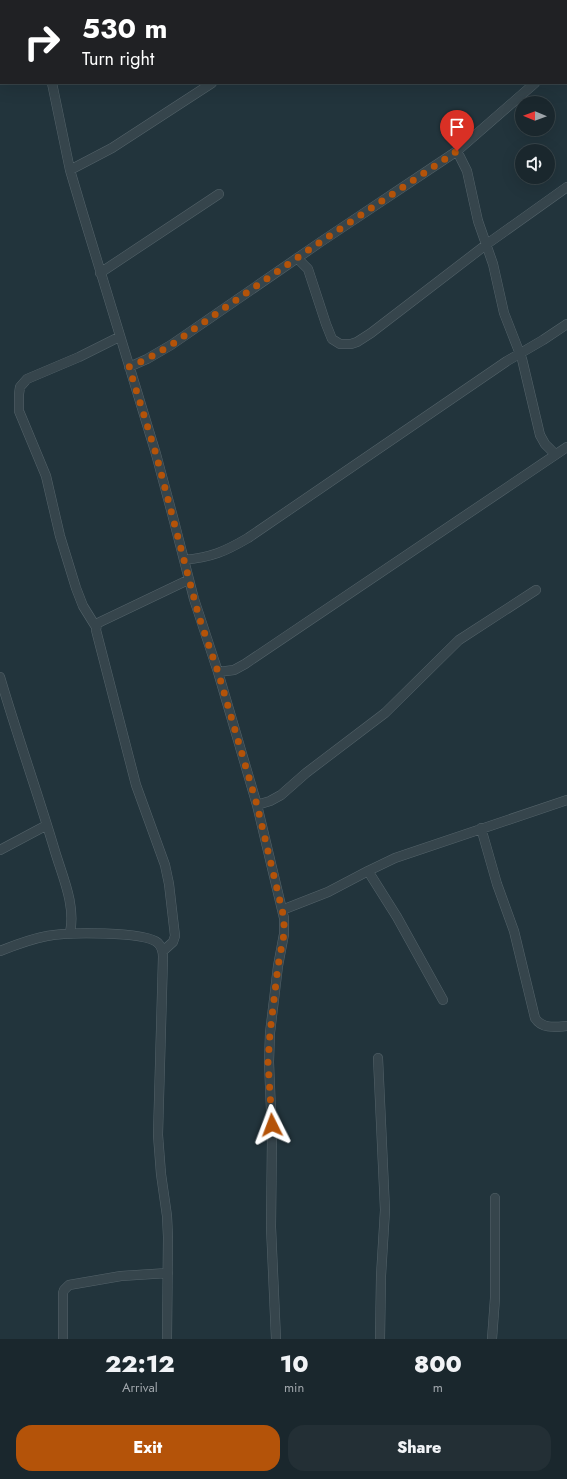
<!DOCTYPE html>
<style>
:root{--surface:#1a272d;--page:#232f35;--text:#f1f3f6;--muted:#9fa5aa;--line:#384449;--accent:#b45309}
body{margin:0;font-family:Jost,sans-serif;background:var(--page);color:var(--text);height:100vh;display:flex;flex-direction:column;font-size:15px;white-space:nowrap}
*{box-sizing:border-box;margin:0}
p{font-size:13px;color:var(--muted)}
.icon{flex:none;width:22px;height:22px;fill:none;stroke:currentColor;stroke-width:2;stroke-linecap:round;stroke-linejoin:round}
.map{position:relative;height:1339px;overflow:hidden}
.details{display:flex;flex-direction:column;background:var(--surface);flex:1}
.details>*{flex:none}
.top-card{position:absolute;left:0px;top:0px;width:567px;height:84px;box-shadow:0 4px 16px #0002,0 0 0 1px var(--line);background:#202124;color:#fff;overflow:hidden}
.needle{width:26px;rotate:271deg}
.controls{position:absolute;left:515px;top:96px;display:grid;gap:8px}
.controls a{display:grid;place-items:center;width:40px;height:40px;border-radius:50%;background:var(--surface);box-shadow:0 4px 16px #0002,0 0 0 1px var(--line);font-size:20px}
.pin{position:absolute;display:grid;place-items:center;width:34px;height:34px;color:#fff;margin:-41px -17px;border-radius:50% 50% 50% 0;rotate:-45deg;box-shadow:0 0 4px #0007}
.pin .icon{rotate:45deg}
.me{position:absolute;width:44px;margin:-22px;rotate:357deg;stroke-linejoin:round;filter:drop-shadow(0 0 3px #0008)}
.turn{display:flex;align-items:center;gap:14px;height:84px;padding:0 16px;font-size:18px}
.turn .icon{width:52px;height:52px;stroke-width:2.5}
.turn b{display:block;font-size:28px;line-height:34px}
.eta{display:flex;justify-content:space-evenly;align-items:center;height:68px;text-align:center}
.eta b{font-size:24px;font-weight:800;line-height:28px}
.primary-button{display:flex;gap:8px;margin-top:auto;padding:8px 16px}
.primary-button a{flex:1;height:46px;border-radius:16px;background:var(--accent);color:#fff;font-size:16px;font-weight:800;line-height:46px;text-align:center}
.primary-button a+a{background:var(--page);color:var(--text)}
.map>svg:first-child{display:block}
.lines{fill:none;stroke-linecap:round;stroke-linejoin:round}
.street-casing{stroke:#54636a;stroke-width:10}
.street{stroke:#36454c;stroke-width:9}
.route{stroke:#b45309;stroke-width:7;stroke-dasharray:0 12.6}
</style>
<div class="map">
<svg width="567" height="1339" viewBox="0 0 567 1339">
<rect width="100%" height="100%" fill="#22343c"/>
<g class="lines">
<defs>
<path id="street" d="M26,0V1
M409,0V1
M162,1L164,0
M331,1L332,0
M482,1L483,0
M566,63L567,62
M52,83L70,170L83,214L156,454L174,521L194,599L218,672L257,805L284,918V934L278,966L270,1033L269,1062L272,1136L271,1227L276,1339
M457,151L467,171L478,221L493,264L504,313L522,359L540,435L545,444L555,454
M70,170L112,148L212,83
M297,258L308,269L326,324L332,339L340,344H351L357,342L371,333L487,244L567,187
M100,273L219,194
M129,367L147,359L171,345L322,241L457,151L535,83
M184,560C212,557 224,552 248,538L507,361L543,340L567,324
M96,627L83,606L76,588L60,536L46,476L19,411V394L20,387L27,379L79,357L119,337
M218,672L234,670L245,664L567,447
M0,677C17,735 37,791 54,848C62,876 76,904 70,933
M257,805L270,801L281,795L306,773L385,713L459,640L536,590
M481,828L497,884L514,931L535,1018C542,1029 555,1027 567,1026
M0,850L47,825
M368,871L397,917L443,1000
M282,910L328,892L368,871L395,858L567,800
M0,951C15,945 31,939 47,936C66,932 145,931 158,943C162,947 163,952 163,957L158,1135L161,1174L167,1216L168,1237L167,1339
M163,951L173,942L175,936L169,884L165,865L136,785L96,630L97,624L100,622L188,580
M378,1058L385,1210L381,1276L380,1339
M63,1339V1293L64,1290L69,1285L121,1276L168,1273
M492,1339L495,1298V1198"/>
</defs>
<!-- street casing -->
<use href="#street" class="street-casing"/>
<!-- street -->
<use href="#street" class="street"/>
</g>
<g class="lines">
<!-- route -->
<path class="route" d="M272,1125L268,1062L270,1033L278,966L284,934V918L257,805L218,672L199,617L156,454L129,367L147,359L171,345L310,249L457,151"/>
</g>
</svg>
<div class="controls">
<a><svg class="needle" viewBox="-14 -14 28 28"><path d="M0-13l5 13h-10z" fill="#e53935"/><path d="M0 13l5-13h-10z" fill="#9fa5aa"/></svg></a>
<a><svg class="icon" aria-label="sound" viewBox="0 0 24 24"><path d="M4 9h4l5-4v14l-5-4H4zM17 9q2 3 0 6"/></svg></a>
</div>
<div class="pin" style="left:457px;top:151px;background:#d93025"><svg class="icon" aria-label="arrive" viewBox="0 0 24 24"><path d="M6 21V4h12l-3 4 3 4H6"/></svg></div>
<svg class="me" style="left:272px;top:1125px" viewBox="-20 -20 40 40"><path d="M0-17L14 15 0 8-14 15z" fill="#b45309" stroke="#fff" stroke-width="4"/></svg>
<div class="top-card">
<div class="turn"><svg class="icon" aria-label="right" viewBox="0 0 24 24"><path d="M7 20v-9h11M14 6l5 5-5 5"/></svg><div><b>530 m</b>Turn right</div></div>
</div>
</div>
<section class="details">
<div class="eta">
<div><b>22:12</b><p>Arrival</p></div>
<div><b>10</b><p>min</p></div>
<div><b>800</b><p>m</p></div>
</div>
<div class="primary-button"><a>Exit</a><a>Share</a></div>
</section>
